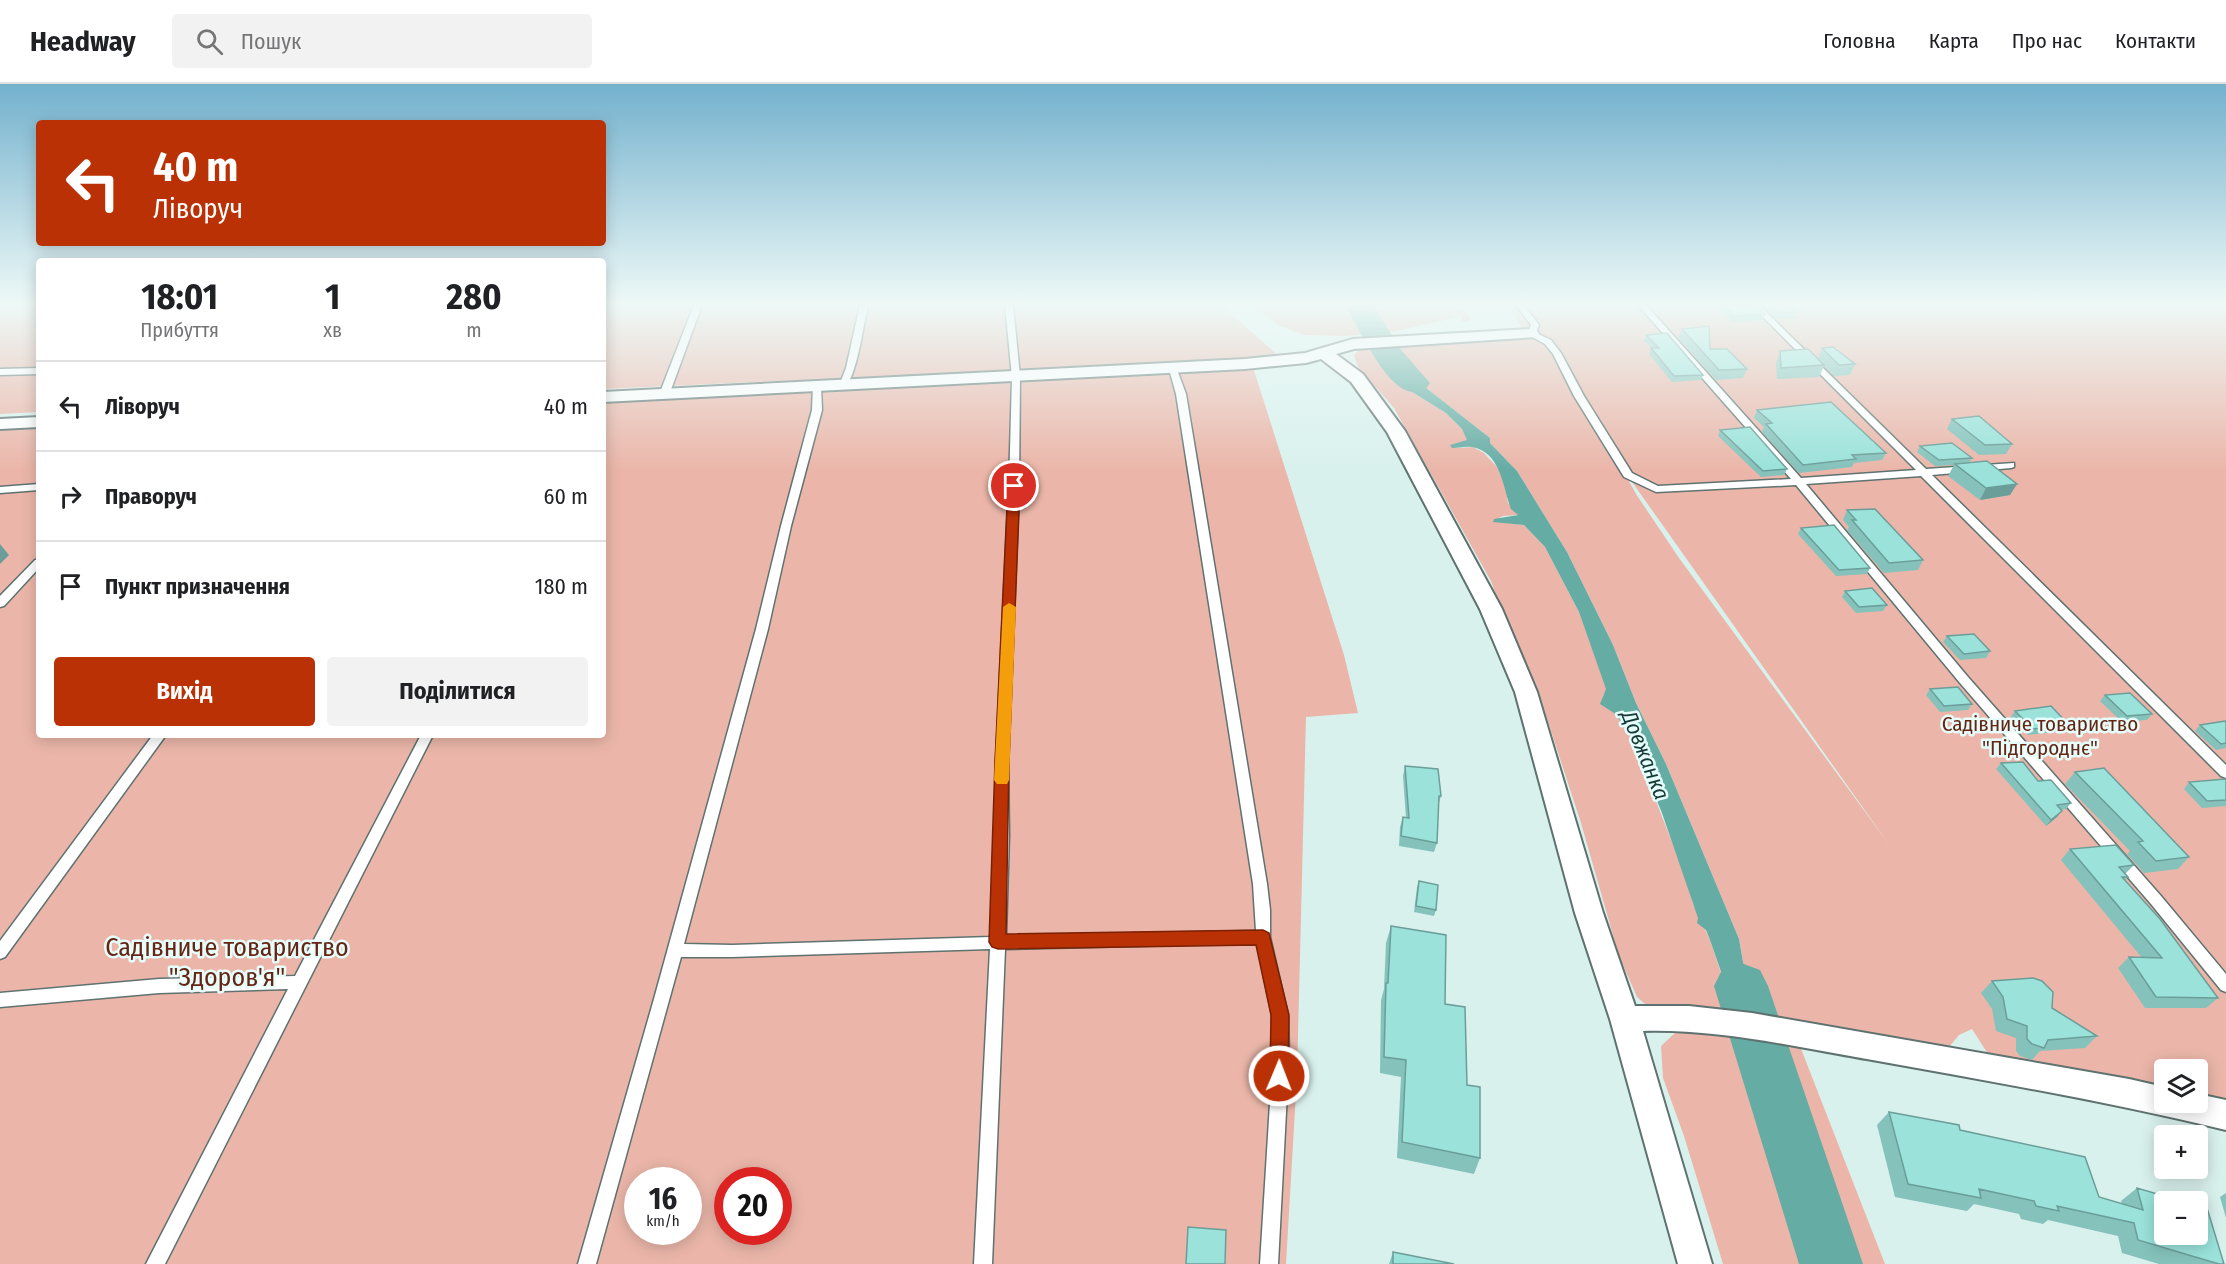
<!DOCTYPE html>
<html lang="uk">
<meta charset="utf-8">
<style>
:root{--surface:#fff;--page:#f2f2f2;--text:#202124;--muted:#757577;--line:#e0e0e0;--accent:#bb3106}
body{margin:0;font-family:"Fira Sans Condensed",sans-serif;background:var(--page);color:var(--text);height:100vh;display:flex;flex-direction:column;font-size:22px;white-space:nowrap}
*{box-sizing:border-box;margin:0}
p{font-size:20px;color:var(--muted)}
.icon{flex:none;width:33px;height:33px;fill:none;stroke:currentColor;stroke-width:2;stroke-linecap:round;stroke-linejoin:round}
.map{position:relative;flex:1;overflow:hidden}
.drawer{position:absolute;left:36px;top:174px;width:570px;height:480px;display:flex;flex-direction:column;background:var(--surface);border-radius:6px;box-shadow:0 3px 15px #0003}
.drawer>*{flex:none}
.top-card{position:absolute;left:36px;top:36px;width:570px;height:126px;border-radius:6px;box-shadow:0 3px 15px #0003;background:#bb3106;color:#fff;overflow:hidden}
.tools{position:absolute;left:2154px;top:975px;display:grid;gap:12px}
.tools a{display:grid;place-items:center;width:54px;height:54px;border-radius:6px;background:var(--surface);box-shadow:0 3px 15px #0003;font-size:30px}
.speed{position:absolute;left:624px;top:1083px;display:flex;gap:12px;font-size:30px;font-weight:700;text-align:center}
.speed>*{display:grid;place-content:center;width:78px;height:78px;border-radius:50%;background:var(--surface);box-shadow:0 3px 15px #0003;line-height:1}
.speed small{font-size:15px;font-weight:400}
.speed .limit{border:9px solid #d22;background:#fff;color:#111}
.pin{position:absolute;display:grid;place-items:center;width:51px;height:51px;color:#fff;margin:-26px;border:3px solid #fff;border-radius:50%;box-shadow:0 2px 6px #0007}
.me{position:absolute;width:66px;margin:-33px;rotate:1deg;stroke-linejoin:round;filter:drop-shadow(0 0 4px #0008)}
.turn{display:flex;align-items:center;gap:21px;height:126px;padding:0 18px;font-size:27px}
.turn .icon{width:78px;height:78px;stroke-width:2.5}
.turn b{display:block;font-size:42px;line-height:51px}
.eta{display:flex;justify-content:space-evenly;align-items:center;height:102px;text-align:center}
.eta b{font-size:36px;font-weight:700;line-height:42px}
.action{display:flex;gap:12px;margin-top:auto;padding:12px 18px}
.action a{flex:1;height:69px;border-radius:6px;background:var(--accent);color:#fff;font-size:24px;font-weight:700;line-height:69px;text-align:center}
.action a+a{background:var(--page);color:var(--text)}
ul{padding:0;list-style:none}
li{display:flex;align-items:center;gap:18px;height:90px;padding:0 18px;border-top:2px solid var(--line)}
li div{flex:1}
li b{display:block;font-size:22px}
li em{font-style:normal}
header{display:flex;align-items:center;gap:36px;box-sizing:border-box;height:84px;padding:0 30px;background:var(--surface);border-bottom:2px solid var(--line)}
header strong{font-size:28px}
nav{display:flex;gap:33px;margin-inline-start:auto;font-size:21px}
.search{width:420px;height:54px;background:var(--page);display:flex;align-items:center;gap:15px;box-sizing:border-box;padding:0 21px;border-radius:6px;color:var(--muted);font-size:22px}
.map>svg:first-child{display:block}
.green{fill:#ebb6a9;fill-rule:evenodd}
.water{fill:#65aca4}
.lines{fill:none;stroke-linecap:round;stroke-linejoin:round}
.river{fill:#65aca4;fill-rule:evenodd}
.service-casing{stroke:#5e7270;stroke-width:3}
.minor-casing{stroke:#5e7270;stroke-width:4}
.service{fill:#fff;fill-rule:evenodd}
.minor{fill:#fff;fill-rule:evenodd}
.wall{fill:#84c2bb}
.shaded-wall{fill:#6c9e99}
.building{fill:#9ae2da;stroke:#6c9e99;stroke-width:1.5}
.route{fill:#bb3106;stroke:#7a2004;stroke-width:1.5}
.slow{fill:#f59e0b}
.labels{text-anchor:middle;stroke-width:5;stroke-linejoin:round;paint-order:stroke}
.park-label{font-size:21px;fill:#682413;stroke:#e6fefb}
.water-label{font-size:22px;font-style:italic;fill:#173a37;stroke:#e6fefb}
.near-park-label{font-size:26px;fill:#682413;stroke:#e6fefb}
</style>
<header>
<strong>Headway</strong>
<div class="search"><svg class="icon" aria-label="search" viewBox="0 0 24 24"><circle cx="10" cy="10" r="6"/><path d="M15 15l6 6"/></svg>Пошук</div>
<nav><a>Головна</a><a>Карта</a><a>Про нас</a><a>Контакти</a></nav>
</header>
<div class="map">
<svg width="2226" height="1180" viewBox="0 0 2226 1180">
<rect width="100%" height="100%" fill="#d9f1ed"/>
<!-- green -->
<path class="green" d="M0,221H39V328L0,330Z
M603,221H1221L1281,274L1207,283L777,297L603,305Z
M1252,221H1455L1471,232L1470,237L1461,238L1462,232L1397,247L1345,252L1304,251L1278,241Z
M1506,221H2226V1024L2198,1018V986H2164V1010L1988,970L1972,945L1959,951L1950,962L1790,941L1752,930L1739,855L1666,680L1636,619L1613,561L1567,468L1517,387L1490,359V354L1425,303L1390,263L1526,249ZM1620,381L1888,759L1679,474L1636,410Z
M1372,263H1384L1381,266L1396,293L1412,308L1446,329L1462,345L1468,356L1465,359L1451,361L1458,364L1473,363L1484,369L1497,383L1505,400L1508,419L1518,431L1503,432L1493,437L1524,441L1545,463L1579,528L1607,605L1603,612L1627,645L1638,671L1684,789L1693,820L1710,856L1736,934L1652,926L1637,913L1619,872L1581,739L1536,601L1508,546L1491,497L1394,324L1358,283L1354,271L1360,265Z
M1253,283L1344,571L1358,629L1306,633L1297,992L1286,1180H0V343L39,341V651H603V315ZM638,1096H688V1148H638ZM728,1096H778V1148H728Z
M1705,943L1798,957L1885,1180H1723L1684,1052L1663,994L1661,962L1676,948Z"/>
<!-- water -->
<path class="water" d="M1379,263H1390L1401,268L1425,303L1490,354V359L1517,387L1567,468L1613,561L1636,619L1666,680L1739,855L1752,930L1735,928L1710,856L1706,846L1697,839L1698,834L1662,729L1627,645L1614,629L1600,620L1606,605L1579,528L1545,463L1524,441L1493,438L1494,435L1518,431L1511,425C1503,404 1501,368 1472,363C1465,362 1458,364 1452,364L1450,361L1467,356L1462,345L1446,329L1412,308L1396,293Z"/>
<g class="lines">
<!-- river -->
<path class="river" d="M1345,221H1373L1402,267L1430,299L1425,306C1418,308 1410,309 1403,305C1381,293 1358,243 1345,221Z
M1741,879L1760,886L1768,902L1863,1180H1799L1714,902L1722,886Z"/>
<defs>
<path id="service" d="M694,221H702L669,311L667,313H661L659,311Z
M860,221H868C864,238 856,298 843,305L839,302L846,284Z
M1005,221H1013L1020,293L1019,402L1008,678L1009,751L1006,852L1256,847L1253,800L1176,310L1169,285L1170,283H1176L1186,310L1267,800L1270,826V853L1288,931L1289,971L1278,1180H1260L1273,971L1272,931L1257,859L1005,865L992,1180H974L990,865L732,873H681L596,1180H578L654,915L756,545L781,442L812,326L813,301L816,300L821,303L822,326L791,442L768,545L684,860L732,861L991,853L995,751L996,678L1009,402L1012,293Z
M1516,221H1524L1539,241L1536,249L1551,256L1561,269L1584,312L1632,389L1658,402L1791,395L1638,221H1646L1801,394L1916,386L1751,221H1759L1926,385L2014,379V383L2011,384L1932,391L2226,681V694L2221,692L1921,392L1806,400L1968,593L2161,812L2226,890V908L2221,906L2151,820L1960,599L1796,401L1656,408L1624,393L1574,312L1553,270L1545,260L1527,250L1531,241Z
M39,284V290L0,291V285Z
M39,400V406L0,409V403Z
M39,475V484L4,522L0,523V512L35,476Z
M153,651H166L5,873L0,875V857Z
M421,651H433L165,1180H146L288,905L159,909L0,923V909L159,895L295,892Z"/>
<path id="minor" d="M1531,245L1537,247L1539,250L1537,253L1354,265L1336,270L1363,290L1405,347L1502,525L1537,608L1603,829L1635,922H1689L1752,929L2129,995L2164,1003V1018H2198V1010L2226,1016V1046C2111,1018 1994,998 1878,977C1800,964 1723,945 1643,947L1712,1180H1678L1610,935L1575,829L1515,608L1480,525L1387,348L1351,298L1321,275L1306,279L1245,285L603,318V308L1245,275L1305,269L1353,255Z
M39,333V343L0,345V335Z"/>
</defs>
<!-- service casing -->
<use href="#service" class="service-casing"/>
<!-- minor casing -->
<use href="#minor" class="minor-casing"/>
<!-- service -->
<use href="#service" class="service"/>
<!-- minor -->
<use href="#minor" class="minor"/>
</g>
<!-- wall -->
<path class="wall" d="M1715,221H1755L1765,230L1763,236L1733,238Z
M1762,221H1789L1797,228L1795,234L1776,235Z
M1682,245L1710,265L1747,285L1743,294L1716,296L1678,254Z
M1646,251L1703,291L1701,296L1672,298L1649,270L1651,264H1652L1644,257Z
M1822,264L1855,280L1850,291L1834,292L1824,282L1819,293L1777,295L1776,279L1780,267L1818,275Z
M1757,326L1886,369L1882,376L1854,379L1852,383L1799,389L1762,348L1764,343L1754,334Z
M1952,335L2012,360L2006,370L1979,371L1947,345Z
M1720,346L1787,385L1784,391L1761,393L1718,352Z
M1920,362L1972,374L1969,379L2017,400L2010,411L1980,416L1948,392L1954,381L1935,382L1917,368Z
M1847,426L1923,476L1918,486L1884,489L1847,446L1849,443L1843,436Z
M1801,444L1870,484L1867,490L1836,492L1798,450Z
M1845,507L1887,521L1883,527L1856,529L1842,513Z
M1947,552L1990,567L1986,574L1960,576L1943,558Z
M1930,605L1972,620L1968,626L1940,628L1926,611Z
M2105,611L2152,630L2147,636L2122,638L2100,617Z
M2015,627L2069,641L2064,647L2028,651L2011,633Z
M2226,638V664L2216,666L2195,647L2200,641Z
M2001,679L2038,697L2071,719L2066,725L2061,726L2057,733L2046,742L1996,685Z
M1405,682L1441,712L1438,722L1437,759L1434,768L1399,762L1400,743L1403,733L1406,734L1403,692Z
M2075,688L2189,773L2178,785L2144,789L2127,770L2130,767L2065,700Z
M2226,695V722L2202,724L2184,705L2189,698Z
M2070,765L2134,781L2125,790L2128,793L2125,796L2218,914L2206,924H2145L2118,884L2129,873L2142,874L2061,776Z
M1419,797L1436,826L1434,832L1414,828L1417,803Z
M1391,842L1445,920L1467,1001L1480,1074L1474,1090L1397,1074L1401,993L1380,989L1381,916L1384,905L1386,859Z
M1992,897L2052,924L2097,952L2085,964L2040,967L2032,976L2020,972L2016,967V954L1996,947L1992,925L1981,909Z
M1889,1028L1960,1046L2099,1113L2122,1120L2121,1117L2137,1104L2224,1180H2159L2122,1169L2118,1152L2048,1136L2043,1140L2021,1135L2019,1130L1974,1120L1967,1127L1895,1113L1877,1041Z
M2226,1109V1134L2220,1113Z
M1393,1168L1454,1180H1389Z"/>
<!-- shaded-wall -->
<path class="shaded-wall" d="M2017,400L2010,411L1980,416L1986,404Z
M0,460L9,471L0,480Z
M2062,727L2057,733L2046,742L2051,736Z"/>
<!-- building -->
<path class="building" d="M1723,221H1755L1765,230L1735,232Z
M1770,221H1789L1797,228L1778,229Z
M1709,242L1710,265H1727L1747,285L1719,286L1682,245Z
M1667,249L1703,291L1674,292L1651,264H1659L1646,251Z
M1833,263L1855,280L1839,281L1822,264Z
M1808,265L1824,281L1781,284L1780,267Z
M1831,318L1886,369L1852,371L1856,375L1803,381L1766,340L1772,339L1757,326Z
M1979,332L2012,360L1985,361L1952,335Z
M1750,343L1787,385L1763,387L1720,346Z
M1952,359L1972,374L1939,376L1920,362Z
M1987,377L2017,400L1986,404L1955,380Z
M1875,425L1923,476L1889,479L1852,436H1856L1847,426Z
M1834,441L1870,484L1839,486L1801,444Z
M1872,504L1887,521L1859,523L1845,507Z
M1974,550L1990,567L1964,570L1947,552Z
M1958,603L1972,620L1944,622L1930,605Z
M2130,609L2152,630L2127,632L2105,611Z
M2051,622L2069,641L2033,645L2015,627Z
M2225,637L2226,638V659L2221,660L2200,641Z
M2023,678L2038,697L2051,696L2071,719L2057,721L2062,727L2051,736L2001,679Z
M1405,682L1438,685L1441,712H1439L1437,759L1401,752L1403,733L1409,734Z
M2104,684L2189,773L2156,777L2138,758L2143,757L2075,688Z
M2226,695V716L2207,717L2189,698Z
M2116,761L2134,781L2119,783L2128,793H2122L2160,835L2218,914L2156,913L2129,873L2162,874L2070,765Z
M1419,797L1438,801L1436,826L1416,822Z
M1391,842L1446,851L1445,920L1465,923L1467,1001L1480,1003V1074L1402,1058L1406,976L1384,973L1386,899H1388Z
M2033,894L2042,897L2053,908L2052,924L2097,952L2048,956L2044,964L2032,960L2027,955V942L2007,935L2003,913L1992,897Z
M1889,1028L1959,1041L1960,1046L2085,1073L2099,1113L2143,1126L2137,1104L2185,1118H2164V1150H2198V1121L2207,1124L2224,1180H2219L2138,1156L2134,1139L2057,1122L2059,1127L2036,1122L2034,1117L1979,1105L1981,1114L1908,1100Z
M1188,1143L1226,1146L1225,1180H1186Z
M1393,1168L1454,1180H1393Z"/>
<!-- sky -->
<linearGradient id="sky" x2="0" y2="1"><stop stop-color="#73b1cd"/><stop offset="0.57" stop-color="#eef9f7"/><stop offset="1" stop-color="#eef9f7" stop-opacity="0"/></linearGradient>
<rect width="2226" height="386" fill="url(#sky)"/>
<!-- route -->
<path class="route" d="M1014,398L1020,402L1009,678L1006,850L1263,846L1269,849L1289,931L1288,992L1286,998L1279,1000L1273,998L1270,992L1271,931L1256,861L998,865L992,863L989,858L995,678L1008,402Z"/>
<!-- slow -->
<path class="slow" d="M1009,519L1016,523L1009,696L1007,700H997L994,696L1003,523Z"/>
<g class="labels">
<!-- park labels -->
<g class="park-label">
<text x="2040" y="647">Садівниче товариство<tspan x="2040" dy="24">"Підгороднє"</tspan></text>
</g>
<!-- water labels -->
<g class="water-label">
<text transform="translate(1646 671) rotate(68)" y="8">Довжанка</text>
</g>
<!-- near-park labels -->
<g class="near-park-label">
<text x="227" y="872">Садівниче товариство<tspan x="227" dy="30">"Здоров'я"</tspan></text>
</g>
</g>
</svg>
<div class="tools">
<a><svg class="icon" aria-label="layers" viewBox="0 0 24 24"><path d="M12 4l9 5-9 5-9-5zM3 14l9 5 9-5"/></svg></a>
<a>+</a>
<a>−</a>
</div>
<div class="speed"><div>16<small>km/h</small></div><div class="limit">20</div></div>
<div class="pin" style="left:1014px;top:402px;background:#d93025"><svg class="icon" aria-label="arrive" viewBox="0 0 24 24"><path d="M6 21V4h12l-3 4 3 4H6"/></svg></div>
<svg class="me" style="left:1279px;top:992px" viewBox="-20 -20 40 40"><circle r="17" fill="#bb3106" stroke="#fff" stroke-width="3"/><path d="M0-11L8 9 0 5-8 9z" fill="#fff"/></svg>
<div class="top-card">
<div class="turn"><svg class="icon" aria-label="left" viewBox="0 0 24 24"><path d="M17 20v-9H6M10 6l-5 5 5 5"/></svg><div><b>40 m</b>Ліворуч</div></div>
</div>
<section class="drawer">
<div class="eta">
<div><b>18:01</b><p>Прибуття</p></div>
<div><b>1</b><p>хв</p></div>
<div><b>280</b><p>m</p></div>
</div>
<ul>
<li><svg class="icon" aria-label="left" viewBox="0 0 24 24"><path d="M17 20v-9H6M10 6l-5 5 5 5"/></svg><div><b>Ліворуч</b></div><em>40 m</em></li>
<li><svg class="icon" aria-label="right" viewBox="0 0 24 24"><path d="M7 20v-9h11M14 6l5 5-5 5"/></svg><div><b>Праворуч</b></div><em>60 m</em></li>
<li><svg class="icon" aria-label="arrive" viewBox="0 0 24 24"><path d="M6 21V4h12l-3 4 3 4H6"/></svg><div><b>Пункт призначення</b></div><em>180 m</em></li>
</ul>
<div class="action"><a>Вихід</a><a>Поділитися</a></div>
</section>
</div>
